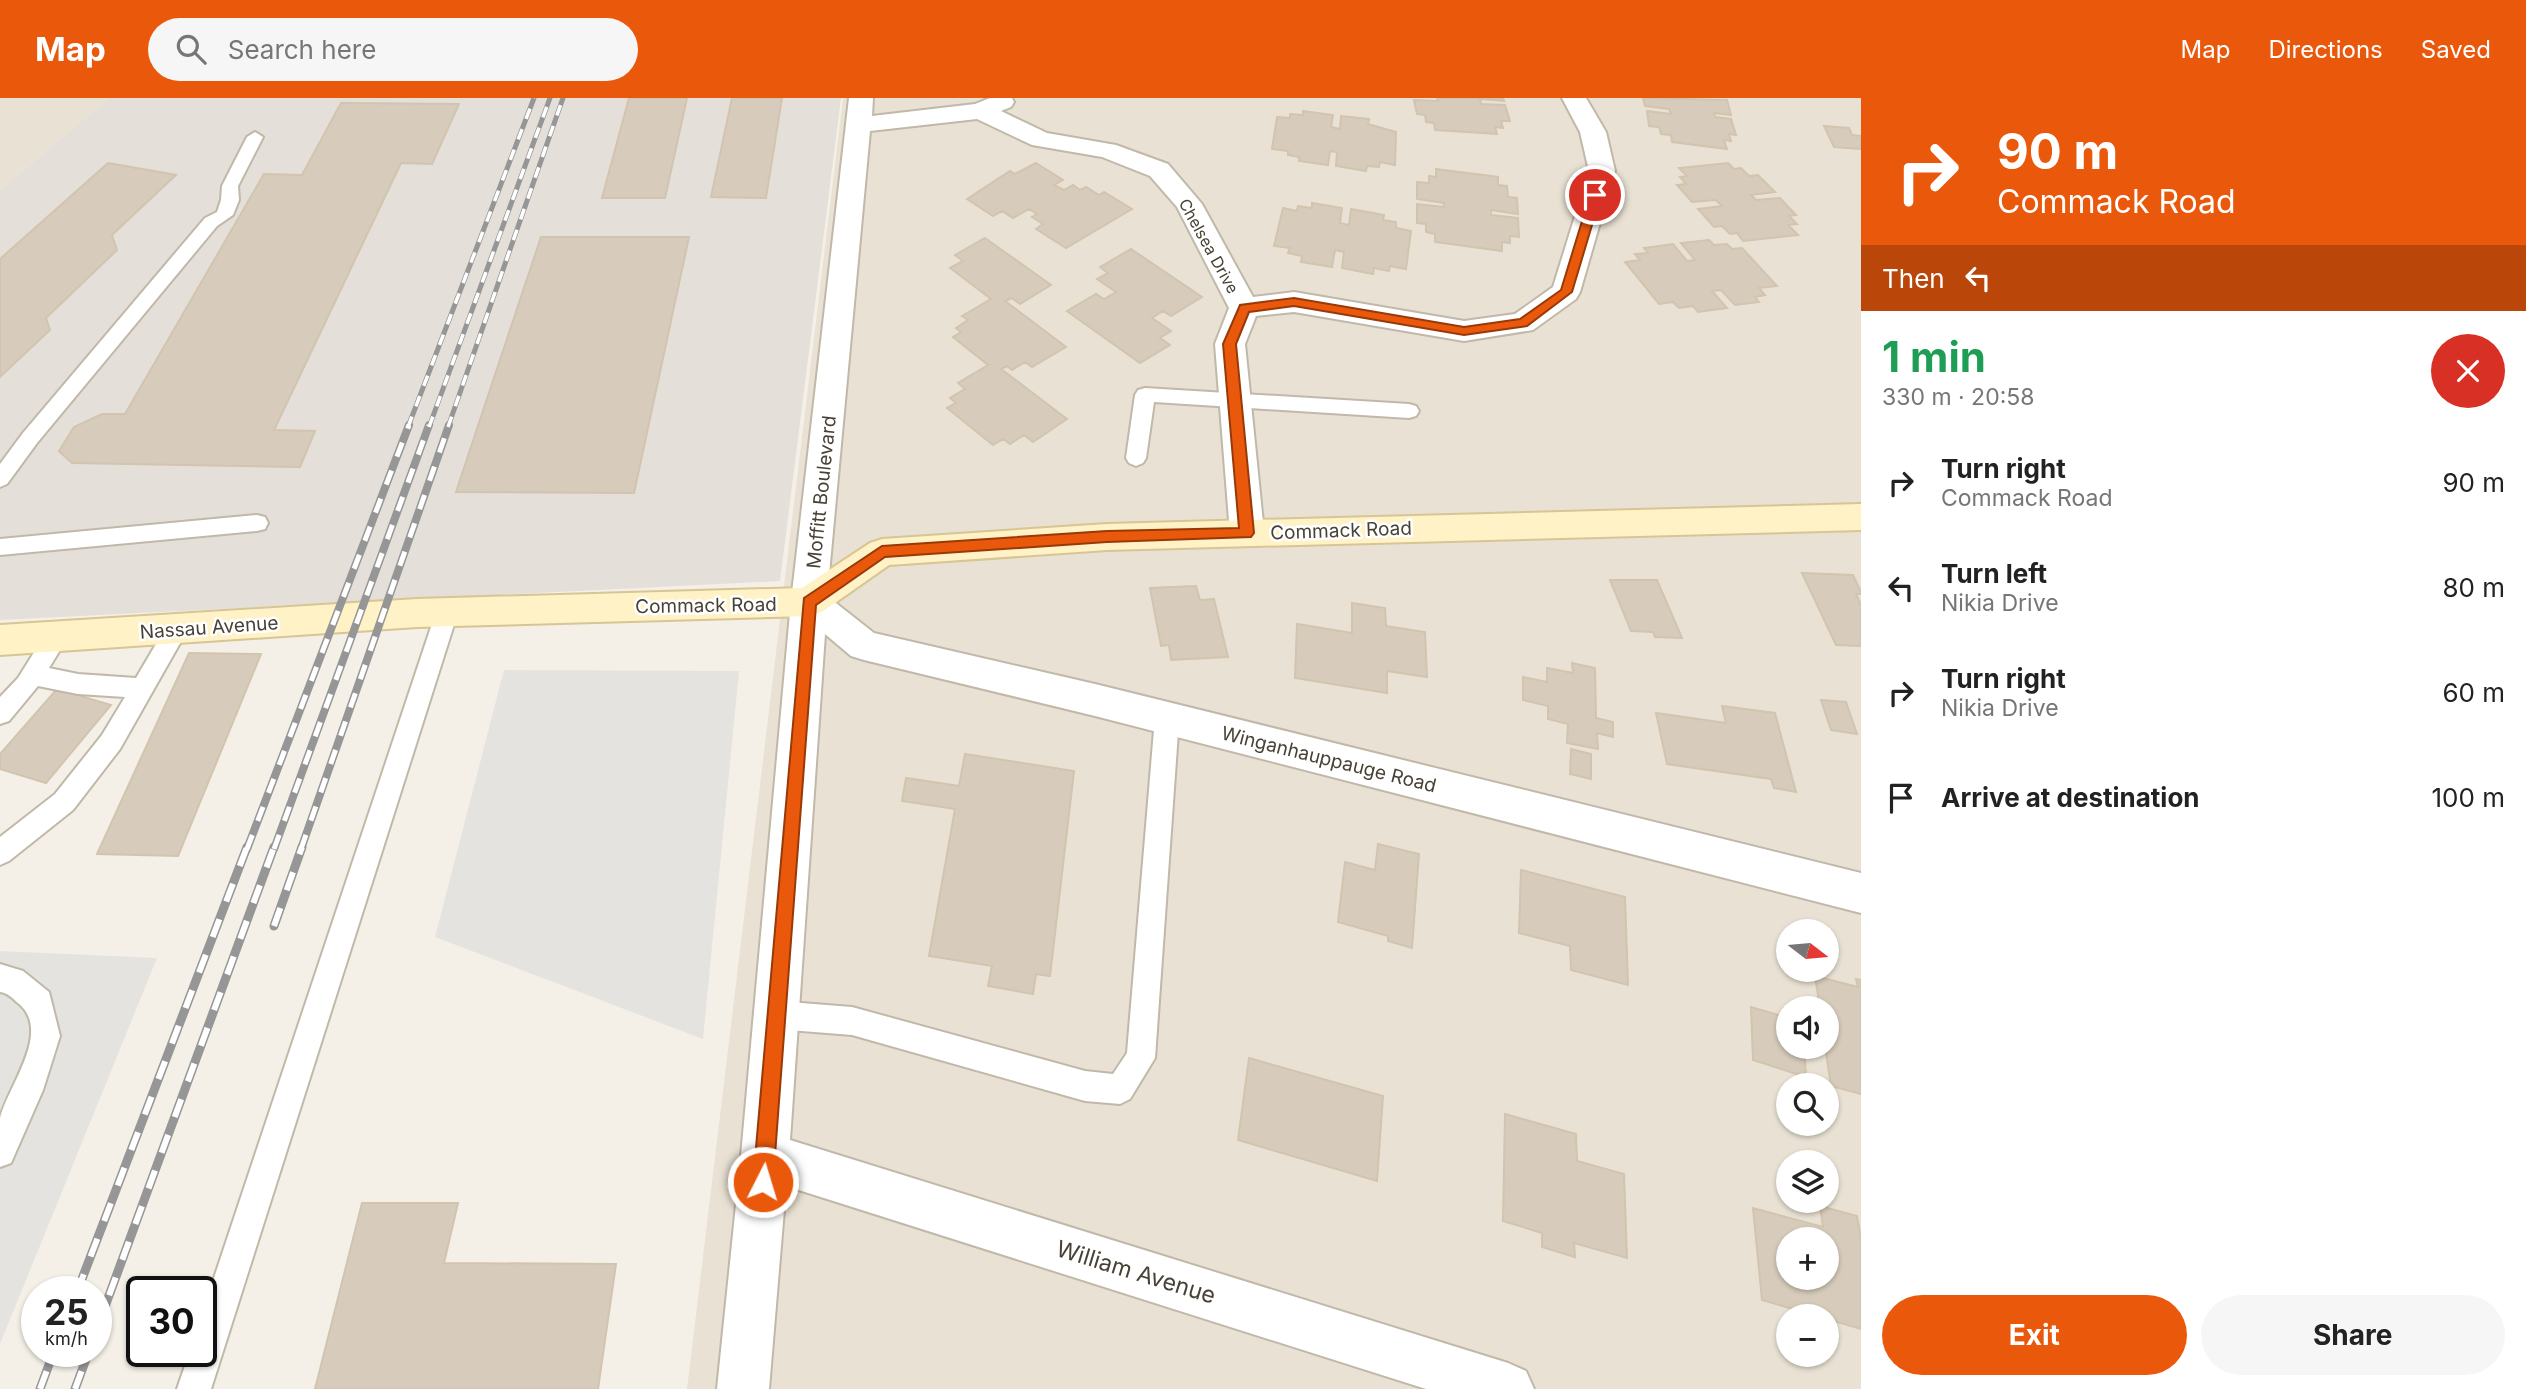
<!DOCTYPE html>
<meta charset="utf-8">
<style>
:root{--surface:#fff;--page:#f6f6f6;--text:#222;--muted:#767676;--accent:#ea580c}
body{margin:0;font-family:Inter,sans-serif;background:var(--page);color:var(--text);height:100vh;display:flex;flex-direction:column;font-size:26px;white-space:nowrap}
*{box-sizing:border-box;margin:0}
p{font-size:23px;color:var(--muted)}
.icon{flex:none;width:38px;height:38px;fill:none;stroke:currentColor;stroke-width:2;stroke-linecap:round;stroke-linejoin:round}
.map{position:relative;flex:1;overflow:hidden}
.details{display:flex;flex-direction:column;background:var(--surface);width:665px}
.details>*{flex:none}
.top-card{background:#ea580c;color:#fff;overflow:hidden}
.needle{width:46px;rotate:106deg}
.controls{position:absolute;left:1776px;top:821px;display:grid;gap:14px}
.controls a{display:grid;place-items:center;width:63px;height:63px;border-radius:50%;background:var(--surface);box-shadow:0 2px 5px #0004;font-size:35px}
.speed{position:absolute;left:21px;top:1178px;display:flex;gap:14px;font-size:35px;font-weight:700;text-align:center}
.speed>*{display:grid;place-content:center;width:91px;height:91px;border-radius:50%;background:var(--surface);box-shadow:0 2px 5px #0004;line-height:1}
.speed small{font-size:18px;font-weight:400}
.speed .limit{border:4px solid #111;border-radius:10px;background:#fff;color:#111}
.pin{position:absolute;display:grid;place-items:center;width:60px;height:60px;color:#fff;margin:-30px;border:4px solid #fff;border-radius:50%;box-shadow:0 2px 7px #0007}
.me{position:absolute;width:77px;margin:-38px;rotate:5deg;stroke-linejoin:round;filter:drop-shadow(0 0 5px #0008)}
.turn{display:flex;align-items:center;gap:24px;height:147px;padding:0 21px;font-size:32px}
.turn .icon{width:91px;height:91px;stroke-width:2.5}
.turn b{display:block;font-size:49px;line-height:60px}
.then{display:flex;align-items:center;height:66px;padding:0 21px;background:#0003;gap:14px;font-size:26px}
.round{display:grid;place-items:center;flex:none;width:74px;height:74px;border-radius:37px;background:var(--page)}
.head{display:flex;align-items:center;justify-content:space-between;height:119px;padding:0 21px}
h1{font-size:42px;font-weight:700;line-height:52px;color:#1e9e55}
.primary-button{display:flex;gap:14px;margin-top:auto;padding:14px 21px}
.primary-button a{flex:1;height:80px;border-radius:42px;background:var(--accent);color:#fff;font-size:28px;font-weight:700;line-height:80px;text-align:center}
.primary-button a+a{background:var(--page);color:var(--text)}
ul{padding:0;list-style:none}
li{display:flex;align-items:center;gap:21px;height:105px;padding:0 21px}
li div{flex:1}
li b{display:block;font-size:26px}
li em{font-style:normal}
header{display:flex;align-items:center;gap:42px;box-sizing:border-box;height:98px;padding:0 35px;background:var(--accent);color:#fff}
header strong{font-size:33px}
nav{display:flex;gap:38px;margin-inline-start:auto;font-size:24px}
.search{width:490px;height:63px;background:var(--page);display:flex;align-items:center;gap:18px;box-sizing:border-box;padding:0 24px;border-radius:38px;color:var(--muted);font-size:26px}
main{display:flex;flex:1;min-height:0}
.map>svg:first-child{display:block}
.residential{fill:#e9e2d4;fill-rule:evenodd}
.industrial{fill:#e4dfd8}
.parking{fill:#e5e3df}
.building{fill:#d7ccbb;stroke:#d2c4ae;stroke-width:2;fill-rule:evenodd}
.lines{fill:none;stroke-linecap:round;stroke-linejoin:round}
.lane-casing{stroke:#c0b8a8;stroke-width:4}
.street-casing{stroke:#c0b8a8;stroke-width:4}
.secondary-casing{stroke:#d7c594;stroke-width:4}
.lane{fill:#fff;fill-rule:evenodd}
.street{fill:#fff;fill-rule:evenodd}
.secondary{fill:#fff2c6;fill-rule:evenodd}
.rail-far2-casing{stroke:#969696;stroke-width:5}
.rail-far1-casing{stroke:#969696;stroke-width:8}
.rail-casing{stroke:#969696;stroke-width:9}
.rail-far2{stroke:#fff;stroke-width:3.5;stroke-dasharray:11;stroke-linecap:butt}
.rail-far1{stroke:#fff;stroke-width:5;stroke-dasharray:15;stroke-linecap:butt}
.rail{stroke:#fff;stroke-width:6;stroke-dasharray:19;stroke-linecap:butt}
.route{fill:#ea580c;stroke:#983908;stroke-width:2}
.labels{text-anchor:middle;stroke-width:5;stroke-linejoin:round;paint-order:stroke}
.far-street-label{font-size:16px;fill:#484135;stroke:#fff}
.street-label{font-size:19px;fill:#484135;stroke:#fff}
.near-street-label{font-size:23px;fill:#484135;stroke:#fff}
</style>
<header>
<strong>Map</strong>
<div class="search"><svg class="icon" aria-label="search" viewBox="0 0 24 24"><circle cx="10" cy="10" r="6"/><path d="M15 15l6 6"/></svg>Search here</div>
<nav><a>Map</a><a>Directions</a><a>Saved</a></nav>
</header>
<main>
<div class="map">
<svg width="1861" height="1291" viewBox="0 0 1861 1291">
<rect width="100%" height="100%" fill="#f4f0e7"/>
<!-- residential -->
<path class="residential" d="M0,0H109L0,92Z
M843,0H1861V1291H687ZM1788,833H1827V872H1788ZM1788,910H1827V948H1788ZM1788,987H1827V1026H1788ZM1788,1064H1827V1102H1788ZM1788,1141H1827V1180H1788ZM1788,1218H1827V1256H1788Z"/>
<!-- industrial -->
<path class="industrial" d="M109,0H841L780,483L0,522V92Z"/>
<!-- parking -->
<path class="parking" d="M504,572L739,573L703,941L435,839Z
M0,853L157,860L0,1246Z"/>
<!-- building -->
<path class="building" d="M629,0H687L665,100H602Z
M732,0H782L766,100L711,99Z
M1437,0H1503L1504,3L1480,1L1481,6L1505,7L1510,23H1501L1503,30L1495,29L1497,36L1435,32L1434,25L1426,24L1425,17L1417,16L1414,2L1438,3Z
M1643,0L1727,2L1731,17L1714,15L1715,19L1731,21L1736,37L1729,36L1731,43L1724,42L1727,51L1672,44L1671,37L1661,36L1659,29L1649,28L1647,13L1671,16L1669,11L1645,8Z
M341,5L459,6L432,66L401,65L274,332L315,333L300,369L72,365L59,353L74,329L102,316H125L264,76L302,77Z
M1303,13L1333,17L1331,29L1340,31L1341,18L1369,21L1368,26L1396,34L1395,67L1380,64L1379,69L1367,68L1366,73L1336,68L1337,54L1330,53L1328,67L1299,63V59L1288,57V53L1272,51L1277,19L1290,20V16L1303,17Z
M1824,28L1849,30L1852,37L1861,38V51L1834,49Z
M108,65L176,77L112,137L117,152L46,220L50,232L0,279V161Z
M1036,65L1063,82L1054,87L1064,92L1073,87L1080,92L1086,89L1099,97L1104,94L1132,111L1066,150L1036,131L1043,126L1032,119L1037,116L1029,111L1013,120L1002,113L993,118L967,101L1010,73L1015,76Z
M1728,65L1734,71L1741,70L1749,78L1758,77L1775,94L1751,97L1756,102L1780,100L1796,117L1789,118L1797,126L1788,127L1798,137L1743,143L1737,135L1730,136L1722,128L1714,129L1698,111L1722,108L1716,102L1692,104L1677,87L1686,86L1680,79L1687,78L1679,70Z
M1436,71L1498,79V87L1507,88L1508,99L1517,100L1518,116L1491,112V117L1518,120L1519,139L1510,138V145L1502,144V153L1435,144V136L1426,134V126L1417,125V106L1444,109V105L1417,101V84L1429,85V78L1436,79Z
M1312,105L1342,110L1340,125L1349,127L1351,111L1384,117L1383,122L1396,124V130L1411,133L1406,171L1390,168L1389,173L1374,170L1373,176L1342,170L1344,154L1335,152L1332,169L1301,164L1302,158L1288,155L1290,150L1274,148L1283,110L1297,113L1298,108L1312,110Z
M541,139H689L634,395L456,394Z
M985,140L1051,187L1020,206L1012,200L1005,203L1066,249L1032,269L1025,264L1012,272L1007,268L1001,271L1067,321L1033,344L1024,337L1010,346L1003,341L993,347L947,310L956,305L950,300L965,291L958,285L988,267L953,239L961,234L956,230L968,222L962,218L991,201L950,170L963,163L955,157Z
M1709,142L1714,147L1727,146L1732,151L1742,150L1777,188L1759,190L1765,197L1755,199L1759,204L1735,207L1721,192L1712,193L1727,210L1698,214L1693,208L1679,210L1673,204L1659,206L1625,164L1640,162L1635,156L1648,155L1644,150L1673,146L1687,163L1695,162L1681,145Z
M1131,151L1202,199L1171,218L1163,213L1152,220L1171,233L1160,240L1170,247L1140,265L1067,213L1096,196L1104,201L1116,194L1097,181L1108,175L1100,169Z
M1802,475L1853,477L1861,494V496H1856L1861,507V548L1836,547Z
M1610,482H1657L1682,540L1655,539L1653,534L1631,533Z
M1196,488L1200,502L1214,501L1228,559L1171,562L1169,547L1161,548L1150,490Z
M1352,505L1385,510L1386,528L1425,534L1427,579L1387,573V595L1295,580L1297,526L1352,535Z
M189,555L261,556L178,758L97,756Z
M1572,565L1595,570L1596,620L1613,624V639L1597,635L1598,651L1567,645L1568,626L1548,621V608L1523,602V579L1547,584V570L1573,575Z
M57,591L111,607L46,685L0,671V656Z
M1821,602L1846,604L1857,636L1831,632Z
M1722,608L1775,615L1796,694L1774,690L1771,681L1667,666L1656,615L1726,625Z
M1571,651L1591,656V681L1570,676Z
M965,656L1074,673L1050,878L1036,876L1033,896L988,888L992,868L929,858L955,711L902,703L906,680L959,688Z
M1378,746L1419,756L1412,850L1388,843V838L1338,824L1345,764L1375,772Z
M1521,772L1625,799L1628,887L1571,872L1570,848L1519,835Z
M1815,878L1858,889L1856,881L1861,882V996L1831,988L1825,948L1827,910H1820Z
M1751,909L1788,920V948H1804L1806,979L1753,962Z
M1249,960L1383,998L1377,1083L1238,1042Z
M1505,1016L1576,1036L1577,1063L1624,1076L1627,1160L1574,1145L1575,1159L1542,1149V1135L1503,1123Z
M362,1105H458L444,1165L616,1166L598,1291H315Z
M1820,1108L1857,1118L1861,1141V1231L1827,1221V1218H1817L1762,1202L1753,1110L1823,1129ZM1788,1141H1827V1180H1788Z"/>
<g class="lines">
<defs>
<path id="lane" d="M255,34L263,39L238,88L239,102L233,117L217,128L37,345L7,386L0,389V366L23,335L205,120L217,114L221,102L222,88L247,39Z
M1145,290L1409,306L1416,308L1419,313L1416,318L1409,320L1154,304L1146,360L1143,365L1136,368L1129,365L1126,360L1135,297L1138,292Z
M257,417L265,419L268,425L265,431L257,433L0,457V441Z
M447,505L455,508L458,514L211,1291H177L190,1253H201V1219L436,514L439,508Z
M177,522L185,524L188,531L120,651L73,712L9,763L0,767V739L55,696L102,637L125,599L78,596L38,588L9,623L0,626V599L18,580L48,532L56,530L64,532L68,539L49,570L78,576L136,580L169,524Z
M1167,610L1176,613L1179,620L1155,960L1130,1001L1120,1006L1085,1003L852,937L776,931L766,927L762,917L766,907L776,903L852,909L1085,973L1113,976L1127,955L1155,620L1158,613Z
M0,866L23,873L49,894L60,938L43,992L11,1065L0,1069C0,1054 0,1035 0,1020C8,988 53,933 18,905C12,900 8,895 0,894Z"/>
<path id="street" d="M849,0H873L872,18L975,6L990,0H1012L1014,4L1011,9L1001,13L1047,35L1116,47L1168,66L1202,106L1253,199L1294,194L1464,223L1515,216L1553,189L1589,73L1580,34L1562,0H1586L1606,34L1615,73L1580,194L1576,201L1533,232L1464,243L1294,214L1256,218L1245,246L1264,435L1259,444L1247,448L1235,444L1230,435L1215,246L1229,210L1177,109L1150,78L1102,59L1032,47L977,21L870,33L827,498L874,535L1095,586L1861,775V815L1095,618L864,562L851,558L825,536L790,1042L1508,1265L1526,1273L1534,1291H1426L786,1088L769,1291H717L741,1058L791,504Z"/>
<path id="secondary" d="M1861,406V432L1107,452L889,467L822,514L809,518L417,529L0,557V527L417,501L802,490L870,445L882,441L1107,426Z"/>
</defs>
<!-- lane casing -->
<use href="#lane" class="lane-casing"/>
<!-- street casing -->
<use href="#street" class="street-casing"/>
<!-- secondary casing -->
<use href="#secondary" class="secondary-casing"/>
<!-- lane -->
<use href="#lane" class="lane"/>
<!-- street -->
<use href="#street" class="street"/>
<!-- secondary -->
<use href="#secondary" class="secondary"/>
<defs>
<path id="rail-far2" d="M408,329L534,0
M429,329L550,0
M448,329L563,0"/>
<path id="rail-far1" d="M247,751L409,327
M274,751L429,327
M301,751L449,327"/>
<path id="rail" d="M274,828L302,749
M77,1194L247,749
M96,1233L274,749
M40,1291L54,1253
M75,1291L89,1253"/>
</defs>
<!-- rail-far2 casing -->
<use href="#rail-far2" class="rail-far2-casing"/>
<!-- rail-far1 casing -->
<use href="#rail-far1" class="rail-far1-casing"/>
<!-- rail casing -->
<use href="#rail" class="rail-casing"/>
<!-- rail-far2 -->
<use href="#rail-far2" class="rail-far2"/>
<!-- rail-far1 -->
<use href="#rail-far1" class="rail-far1"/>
<!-- rail -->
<use href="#rail" class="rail"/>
</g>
<!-- route -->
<path class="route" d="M1595,93L1601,97L1572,194L1527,228L1464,237L1294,208L1249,214L1236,246L1254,435L1251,439L1107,444L885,459L816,507L773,1084L770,1091L763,1094L756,1091L753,1084L804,500L882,448L1107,433L1239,430L1223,246L1240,207L1294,200L1464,229L1520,221L1561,192L1590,97Z"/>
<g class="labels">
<!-- far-street labels -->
<g class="far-street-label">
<text transform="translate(1209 148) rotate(61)" y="6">Chelsea Drive</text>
</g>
<!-- street labels -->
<g class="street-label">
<text transform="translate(821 394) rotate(-84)" y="7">Moffitt Boulevard</text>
<text transform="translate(1341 432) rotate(-2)" y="7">Commack Road</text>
<text transform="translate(706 507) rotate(-1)" y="7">Commack Road</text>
<text transform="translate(209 529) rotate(-4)" y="7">Nassau Avenue</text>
<text transform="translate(1329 661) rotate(14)" y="7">Winganhauppauge Road</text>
</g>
<!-- near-street labels -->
<g class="near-street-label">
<text transform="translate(1136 1174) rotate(17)" y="8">William Avenue</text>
</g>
</g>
</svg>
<div class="controls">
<a><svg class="needle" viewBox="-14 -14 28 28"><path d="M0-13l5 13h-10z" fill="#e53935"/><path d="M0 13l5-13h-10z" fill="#767676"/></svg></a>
<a><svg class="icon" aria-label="sound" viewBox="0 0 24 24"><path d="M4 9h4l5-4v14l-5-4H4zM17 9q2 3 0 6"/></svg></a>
<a><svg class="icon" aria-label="search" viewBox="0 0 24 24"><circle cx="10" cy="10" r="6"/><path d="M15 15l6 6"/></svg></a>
<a><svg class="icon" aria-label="layers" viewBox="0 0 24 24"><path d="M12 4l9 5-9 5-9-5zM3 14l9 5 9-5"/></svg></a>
<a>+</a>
<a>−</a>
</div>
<div class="speed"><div>25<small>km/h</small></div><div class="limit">30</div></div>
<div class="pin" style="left:1595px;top:97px;background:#d93025"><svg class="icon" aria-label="arrive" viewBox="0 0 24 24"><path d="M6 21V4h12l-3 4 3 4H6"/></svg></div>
<svg class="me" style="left:763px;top:1084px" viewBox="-20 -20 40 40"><circle r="17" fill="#ea580c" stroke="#fff" stroke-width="3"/><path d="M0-11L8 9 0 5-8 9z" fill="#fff"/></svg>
</div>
<section class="details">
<div class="top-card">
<div class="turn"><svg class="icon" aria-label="right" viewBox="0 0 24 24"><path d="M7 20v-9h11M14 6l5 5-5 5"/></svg><div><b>90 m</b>Commack Road</div></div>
<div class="then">Then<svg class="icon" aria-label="left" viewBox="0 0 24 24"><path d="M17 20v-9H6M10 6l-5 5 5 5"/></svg></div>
</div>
<div class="head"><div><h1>1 min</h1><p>330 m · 20:58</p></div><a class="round" style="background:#d93025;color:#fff"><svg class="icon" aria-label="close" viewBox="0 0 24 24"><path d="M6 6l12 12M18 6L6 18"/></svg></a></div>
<ul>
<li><svg class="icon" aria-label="right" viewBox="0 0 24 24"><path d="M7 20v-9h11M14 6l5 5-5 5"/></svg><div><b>Turn right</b><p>Commack Road</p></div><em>90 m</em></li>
<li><svg class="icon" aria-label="left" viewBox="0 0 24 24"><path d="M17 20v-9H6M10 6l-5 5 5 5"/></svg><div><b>Turn left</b><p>Nikia Drive</p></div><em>80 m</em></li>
<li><svg class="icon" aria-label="right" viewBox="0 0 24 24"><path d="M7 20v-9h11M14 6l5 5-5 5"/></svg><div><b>Turn right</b><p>Nikia Drive</p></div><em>60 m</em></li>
<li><svg class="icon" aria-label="arrive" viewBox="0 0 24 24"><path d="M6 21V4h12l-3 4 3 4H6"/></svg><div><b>Arrive at destination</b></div><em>100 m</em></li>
</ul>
<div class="primary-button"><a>Exit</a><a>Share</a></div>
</section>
</main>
